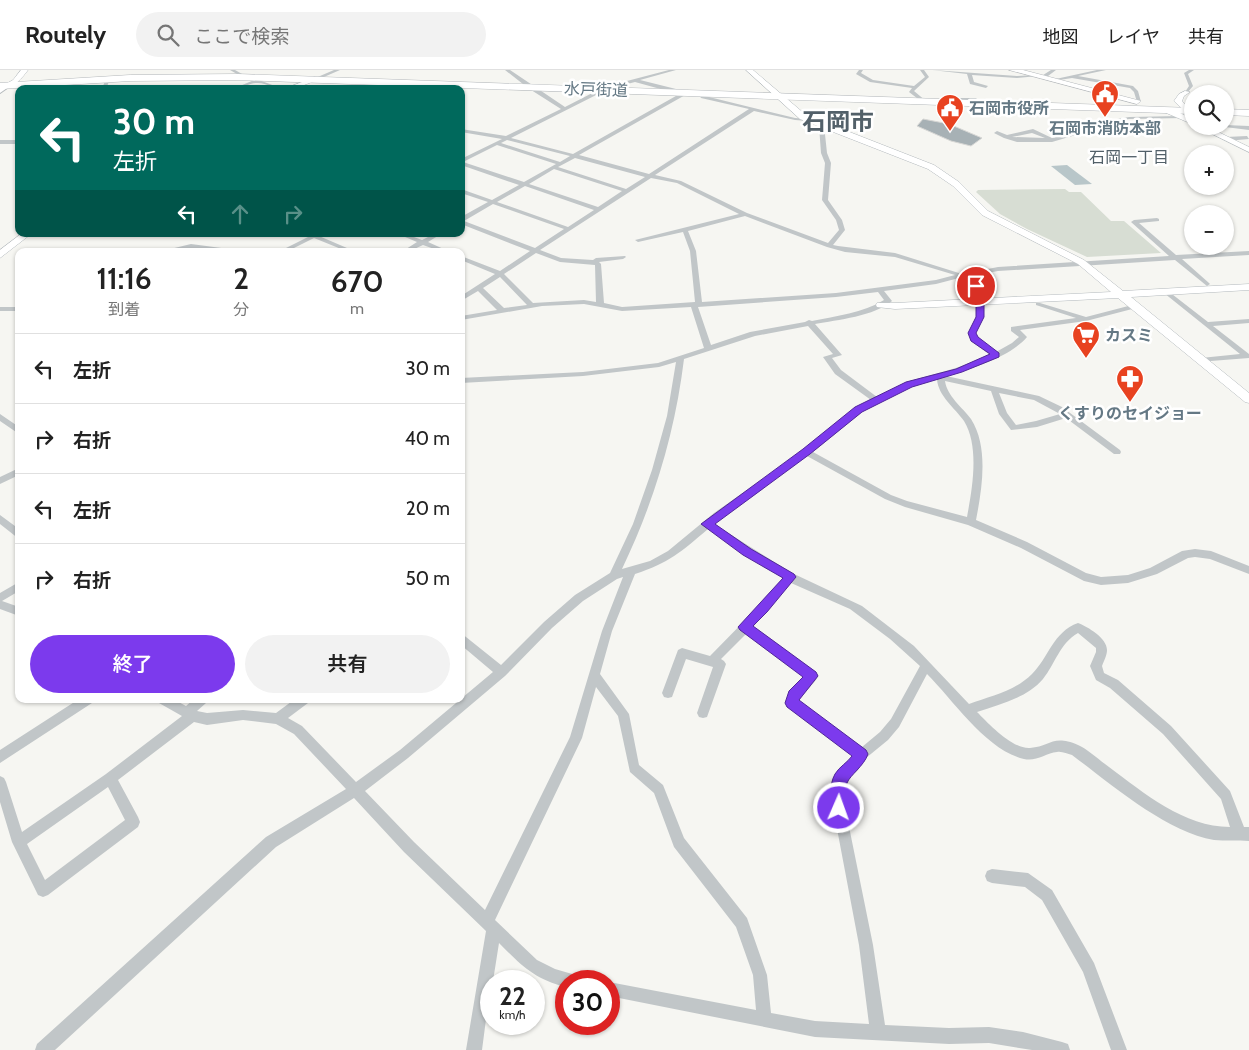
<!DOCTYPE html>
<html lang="ja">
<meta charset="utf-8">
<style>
:root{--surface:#fff;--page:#f2f2f2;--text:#222;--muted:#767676;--line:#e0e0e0;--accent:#7c3aed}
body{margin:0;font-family:Cabin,"Noto Sans JP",sans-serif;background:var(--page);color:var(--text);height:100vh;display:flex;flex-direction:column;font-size:19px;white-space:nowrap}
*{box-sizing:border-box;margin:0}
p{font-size:16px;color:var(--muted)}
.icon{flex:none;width:28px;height:28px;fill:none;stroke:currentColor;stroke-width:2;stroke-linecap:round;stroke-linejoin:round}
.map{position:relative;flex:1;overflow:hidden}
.panel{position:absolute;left:15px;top:178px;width:450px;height:455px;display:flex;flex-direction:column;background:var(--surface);border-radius:10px;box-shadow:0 1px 4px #0004}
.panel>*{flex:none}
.hud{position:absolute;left:15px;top:15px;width:450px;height:152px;border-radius:10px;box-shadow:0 1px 4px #0004;background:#00695c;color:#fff;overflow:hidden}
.controls{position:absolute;left:1184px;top:15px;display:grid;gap:10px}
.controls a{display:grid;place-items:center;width:50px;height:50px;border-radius:50%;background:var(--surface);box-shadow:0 1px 4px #0004;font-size:25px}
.speed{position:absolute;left:480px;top:900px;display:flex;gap:10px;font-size:25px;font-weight:700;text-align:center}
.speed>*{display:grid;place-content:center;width:65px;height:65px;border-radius:50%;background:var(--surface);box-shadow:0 1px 4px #0004;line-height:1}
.speed small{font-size:12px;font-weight:400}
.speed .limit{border:8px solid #d22;background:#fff;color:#111}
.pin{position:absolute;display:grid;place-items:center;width:42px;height:42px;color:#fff;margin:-21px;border:2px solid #fff;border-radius:50%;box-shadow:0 1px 5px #0007}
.me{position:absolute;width:55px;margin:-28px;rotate:2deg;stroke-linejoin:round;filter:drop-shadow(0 0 4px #0008)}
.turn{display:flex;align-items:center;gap:18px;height:105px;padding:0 15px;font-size:22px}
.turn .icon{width:65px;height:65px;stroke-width:2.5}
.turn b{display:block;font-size:35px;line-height:42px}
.lanes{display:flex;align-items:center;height:48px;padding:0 15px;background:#0003;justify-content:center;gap:25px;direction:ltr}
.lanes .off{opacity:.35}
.eta{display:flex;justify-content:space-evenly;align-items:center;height:85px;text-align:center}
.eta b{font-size:30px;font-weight:600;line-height:35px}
.button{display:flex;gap:10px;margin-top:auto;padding:10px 15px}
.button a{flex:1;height:58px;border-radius:30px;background:var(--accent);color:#fff;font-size:20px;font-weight:600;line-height:58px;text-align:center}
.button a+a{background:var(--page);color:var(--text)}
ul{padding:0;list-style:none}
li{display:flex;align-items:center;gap:15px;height:70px;padding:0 15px;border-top:1px solid var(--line)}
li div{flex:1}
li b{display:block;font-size:19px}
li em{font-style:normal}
header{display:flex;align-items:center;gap:30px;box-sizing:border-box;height:70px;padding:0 25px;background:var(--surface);border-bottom:1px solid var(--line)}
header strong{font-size:24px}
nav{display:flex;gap:28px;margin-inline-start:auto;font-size:18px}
.search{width:350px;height:45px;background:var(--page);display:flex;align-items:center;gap:12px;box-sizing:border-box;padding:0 18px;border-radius:28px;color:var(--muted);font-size:19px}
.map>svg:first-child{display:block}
.green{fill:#d7ddd3}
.water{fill:#b8c6c9}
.building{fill:#a7b1b5;stroke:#d7d7d5}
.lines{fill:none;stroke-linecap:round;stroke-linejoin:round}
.secondary-casing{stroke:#b3b9bd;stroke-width:1}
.primary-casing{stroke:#b4b9bc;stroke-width:2}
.highway-casing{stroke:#b4b8bb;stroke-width:1}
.street{fill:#c1c6c8;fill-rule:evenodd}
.secondary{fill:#fff;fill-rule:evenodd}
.primary{fill:#fff;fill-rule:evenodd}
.highway{fill:#fff;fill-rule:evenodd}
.route{fill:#7c3aed;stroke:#51269a}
.labels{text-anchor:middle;stroke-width:5;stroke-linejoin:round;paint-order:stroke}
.far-street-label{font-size:16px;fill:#647884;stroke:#fff}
.far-poi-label{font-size:16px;font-weight:bold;fill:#647884;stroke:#fff;text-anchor:start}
.far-neighbourhood-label{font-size:16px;fill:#526069;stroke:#fff}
.far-town-label{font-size:24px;font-weight:bold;fill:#526069;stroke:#fff}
</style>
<header>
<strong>Routely</strong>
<div class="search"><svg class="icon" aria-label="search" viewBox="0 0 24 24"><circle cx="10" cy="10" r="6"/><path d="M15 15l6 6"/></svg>ここで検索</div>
<nav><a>地図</a><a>レイヤ</a><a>共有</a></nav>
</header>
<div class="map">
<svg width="1249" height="980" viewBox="0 0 1249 980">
<rect width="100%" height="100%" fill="#f6f6f2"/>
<!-- green -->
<path class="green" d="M1065,119L1069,122H1081L1111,151H1124L1161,183L1087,187L1027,159L1000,144L976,122L978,120Z"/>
<!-- water -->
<path class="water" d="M1067,95L1092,114L1075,115L1051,96Z"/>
<!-- building -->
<path class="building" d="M923,49L949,54L982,68L971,76L951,71L917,56Z"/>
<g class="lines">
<defs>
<path id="secondary" d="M21,0H28C22,8 14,18 4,17V15L13,10Z
M746,0H753L806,45L934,95L959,112L988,141L1084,190L1123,221L1249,214V220L1131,227L1249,323V333L1245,332L1118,228L895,239L877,237L876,235L877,233H895L1111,222L1078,194L982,145L953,116L928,99L800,49Z
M315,7L318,9L317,10L294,19H284Z
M1185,21L1190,22L1184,26L1182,31L1191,41L1187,43L1174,31L1179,24Z
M1164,38H1170L1192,49V54L1164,42Z
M1196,56H1206L1249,77V82Z
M21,164H31L0,188V180Z"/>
<path id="primary" d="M3,14L10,16L0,23V17Z"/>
<path id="highway" d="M1009,0H1023L1141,31L1137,34Z
M238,4L1192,38V44L238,10L130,11L0,19V13L130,5Z
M1225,39L1249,40V46L1225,45Z"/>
</defs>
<!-- secondary casing -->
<use href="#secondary" class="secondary-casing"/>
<!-- primary casing -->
<use href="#primary" class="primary-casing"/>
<!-- highway casing -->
<use href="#highway" class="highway-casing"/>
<!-- street -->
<path class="street" d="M230,0H235L242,4L240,8H236L237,4Z
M334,0H340L317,10L313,9Z
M505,0H510L565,37L604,17L669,0H676L640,10L676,19L675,23L635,12L608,19L511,68L573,84L683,22H687V24L579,85L649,104L749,39L701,28L697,22H701L705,26L795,48L810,49L808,51L795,50L754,41L655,105L681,111L747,143L828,173L839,160L836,150L822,130L825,93L821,83L819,56L824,55L827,83L831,93L828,130L842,150L845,160L833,175L838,176L895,183L962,204L998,197L1169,186L1131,152L1134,150L1157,148L1159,149V151L1139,153L1176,185L1249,181V185L1182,189L1209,213L1210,214L1207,216L1175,190L998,201L965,207L983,220L984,247L976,263L977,268L996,282L1012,273L1019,267L1011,261V257L1076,248L1036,235V233H1040L1086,247L1136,234V238L1086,251L1020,260L1027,267C1010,287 971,299 946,306L1039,326L1062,337L1120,380L1121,382L1120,384H1114L1066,348L1037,357L1011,360L999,344L991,321L945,311C947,326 962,337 971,349C989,377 982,419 976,450L1027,472L1086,503L1101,507L1128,505L1150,498L1182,481L1195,479L1211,481L1249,496V504L1210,489L1195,487L1188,488L1157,504L1128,513L1101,515L1084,511L1021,478L968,455L905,437L885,429L807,386L714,454L792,503L862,536L914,576L969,634C991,626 1015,621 1032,604C1049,587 1053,562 1078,553C1088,557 1107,568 1107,580C1107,585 1104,591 1102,596L1104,603L1118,610L1171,656L1230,721L1244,757H1249V771C1238,770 1225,771 1214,770C1166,762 1111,714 1072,685C1067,684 1062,681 1057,682C1046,683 1036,692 1024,689C986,680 954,631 927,604L899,657L888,670L866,688L858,700L847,710L843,727L873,875L885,955L949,958L989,957L1023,962L1062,972L1068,974L1070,980H1032L989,973L949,974L815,967L609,926V912L756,940L753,905L736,857L674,777L654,723L630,702L618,646L596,617L582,668L495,850L537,890L555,899L579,906L581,911H566V917C534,909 521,895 499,873L493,911H491L482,980H466L486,861L404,782L354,728L276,777L55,980H35L37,974L266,767L346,719L294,664L276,654L243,650L207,655L194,652L118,710L138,747L140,752L138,757L48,825L43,827L38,825L12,772L0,732V706L4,708L6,712L22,762L106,704L182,646L159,633L157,629H173L186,636L194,629H208L206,633L197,641L207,643L243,640L276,643L295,629H310L308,633L288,648L302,656L356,712L400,680L493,602L461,575V563L501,595L544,552L575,525L610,503L633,454L652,400L667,346L676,292L659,297L583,306L461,313V308L583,302L658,293L704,278L691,237L622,241L584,234L542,236L461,250V246L497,240L478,221L461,231V226L495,204L461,190V186L500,201L530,181L461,154V147L488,132L461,123V119L492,130L519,115L461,95V89L502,69L461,62V59L506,66L561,39L528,18ZM507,70L570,86L560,92L501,73ZM497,75L556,94L524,112L463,92ZM575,88L645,107L626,119L558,97ZM554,99L622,121L598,137L529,114ZM651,108L677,113L739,144L635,170L638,172L683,162L690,181L695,232L622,237L604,233L601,194L599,192L623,189L626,187L625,186L596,188L593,190L561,188L540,180ZM525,116L594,140L568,157L497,132ZM493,134L564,159L535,178L464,151ZM745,146L827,177L845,182L895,187L955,205L936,210L836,223L702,232L696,181L688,161ZM536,183L560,192L595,195L596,232L584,230L533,233L504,204ZM500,207L527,235L504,238L483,218ZM959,208L977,221L976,247L968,263L971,271L990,285L956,298L906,312L877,327L841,300L832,288L842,285L815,254C837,250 875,246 892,231L884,221L936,214ZM878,222L884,230C863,243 836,246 812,251L809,250L805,252L750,262L711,275L698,237L836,227ZM808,256L833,284L823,287L835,304L871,330L856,338L804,380L714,443L668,481L650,491L622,499C654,432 675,363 684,289L755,266ZM937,309C938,326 955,338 964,351C980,377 972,420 967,447L907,431L891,425L813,382L862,342L912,316ZM999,323L1034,330L1060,344L1036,351L1016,355L1007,343ZM708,459L783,508L759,536L710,586L682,578L678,580L662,623L664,627L668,628L672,627L686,589L713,597L697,643L699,647L703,648L707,647L726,594L724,591L721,589L746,564L804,607L790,622L785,633L787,637L854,685L850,692L837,703L831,727L859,875L869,954L815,951L771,943L767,905L747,848L684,768L663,715L639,695L629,644L600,604L612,561L635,504C669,493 681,482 708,459ZM623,507L602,561L570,667L485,840L414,772L365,721L408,688L505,606L552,558L583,531L617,509ZM791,513L850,539L890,569L920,596L891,649L880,662L862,677L798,631L816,610L818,606L816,602L753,557ZM1078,563L1096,578V582L1090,596L1096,610L1110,618L1163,664L1221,729L1230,757C1184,757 1144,723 1109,697C1099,690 1089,680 1078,675C1052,664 1050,677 1030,678C1012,679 989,654 977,642C1000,634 1027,628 1043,609C1055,594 1060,573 1078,563ZM108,717L125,750L45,810L27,774Z
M859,0H863L861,3L873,10L914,16L925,7L920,0H924L929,7L914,21L926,31L922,32L909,22L912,18L870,12L856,4Z
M932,0L1017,6L1036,5L1038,6L1017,8L972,5L974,12L988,16L986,18L970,14L967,4Z
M1051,0H1056L1044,9H1040V7Z
M1097,0H1106L1078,6L1133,16L1138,21L1141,32H1137L1134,22L1130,18L1072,8L1053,11L1051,10Z
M1189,0H1194L1188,4L1193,16L1187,23L1185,22L1189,16L1184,3Z
M255,6L259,10L283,19C274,19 267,13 258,13C250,12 242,19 233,19L254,10L253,7Z
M106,8L110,9L106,19H102Z
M956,28H976L981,33L977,34L975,30H959V33L957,34L955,33L954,29Z
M1181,46L1183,48L1129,49L1100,54L1079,64L1052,72H1017L1004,68L994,63L997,61L1007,65L1033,59L1052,68L1075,62L1099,52L1129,47ZM1032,63L1045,68L1012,67Z
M1225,55L1249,56V60L1217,56H1225Z
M1247,66L1249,69L1226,71L1223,69L1226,67Z
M0,70H19V74H0Z
M314,164H321L319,166L354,181H346L314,168L288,181H280Z
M398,164H406L422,170L434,164H441L428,172L448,181H440L423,175L410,181H403L417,172Z
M191,174L229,179L232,181C219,182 206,179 193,178C183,178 172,182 162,181Z
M1164,221H1168L1208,252L1249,249V253L1213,256L1249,284V288L1198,292V288H1201L1240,284L1164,223Z
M0,237H19V241H0Z
M0,344L19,357V364L0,351Z
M19,398V405L0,414V407Z
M0,445L19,459V469L0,454Z
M19,512V521L2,531L19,537V546L0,539V523Z
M79,629H94L92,633L0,693V680Z
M992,799L1028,803L1052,820L1094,893L1127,980H1111L1083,902L1042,830L1025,817L992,813L987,811L985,806L987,801Z"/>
<!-- secondary -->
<use href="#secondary" class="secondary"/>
<!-- primary -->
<use href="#primary" class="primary"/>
<!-- highway -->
<use href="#highway" class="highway"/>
</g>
<!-- route -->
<path class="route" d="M973,214H979L984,220V247L976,263L978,267L999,283V287L962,302L912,317L862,342L810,384L715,454L751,479L794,504L796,507L767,542L753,556L816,602L818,606L799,630L866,680L868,684C864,696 850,705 847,713C843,723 848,734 844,744L839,746L834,744C829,732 829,715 835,704C839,697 848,692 852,686L787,637L785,633L789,621L803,607L740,560L738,557L783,508L743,485L701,454L803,379L855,337L906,312L956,299L990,284L971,271L968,263L976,247V221L972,216Z"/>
<!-- icons -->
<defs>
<symbol id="civic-pin" viewBox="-11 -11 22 30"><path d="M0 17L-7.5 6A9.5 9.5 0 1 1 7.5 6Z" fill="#e84220" stroke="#fff"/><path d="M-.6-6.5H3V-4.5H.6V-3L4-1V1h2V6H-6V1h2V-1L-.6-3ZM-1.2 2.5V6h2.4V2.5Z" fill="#fff"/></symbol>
<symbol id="supermarket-pin" viewBox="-11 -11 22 30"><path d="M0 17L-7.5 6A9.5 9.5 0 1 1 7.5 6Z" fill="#e84220" stroke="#fff"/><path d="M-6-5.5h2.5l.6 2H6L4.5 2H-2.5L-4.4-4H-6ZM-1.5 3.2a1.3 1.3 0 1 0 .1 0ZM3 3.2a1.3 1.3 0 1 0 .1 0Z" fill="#fff"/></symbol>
<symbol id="pharmacy-pin" viewBox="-11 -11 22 30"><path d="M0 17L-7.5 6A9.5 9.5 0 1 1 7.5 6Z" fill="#e84220" stroke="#fff"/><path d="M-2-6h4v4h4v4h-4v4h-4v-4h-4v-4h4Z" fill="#fff"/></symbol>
</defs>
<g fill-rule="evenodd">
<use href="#civic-pin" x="1089" y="8" width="32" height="43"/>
<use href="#civic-pin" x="934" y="22" width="32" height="43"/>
<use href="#supermarket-pin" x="1070" y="249" width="32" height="43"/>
<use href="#pharmacy-pin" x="1114" y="293" width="32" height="43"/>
</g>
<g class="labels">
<!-- far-street labels -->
<g class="far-street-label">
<text transform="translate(596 19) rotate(2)" y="6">水戸街道</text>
</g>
<!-- far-poi labels -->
<g class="far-poi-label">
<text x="969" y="44">石岡市役所</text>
<text x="1105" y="64" text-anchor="middle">石岡市消防本部</text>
<text x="1105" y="271">カスミ</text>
<text x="1130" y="349" text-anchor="middle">くすりのセイジョー</text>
</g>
<!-- far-neighbourhood labels -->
<g class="far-neighbourhood-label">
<text x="1129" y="93">石岡一丁目</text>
</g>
<!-- far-town labels -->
<g class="far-town-label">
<text x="838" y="60">石岡市</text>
</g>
</g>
</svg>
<div class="controls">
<a><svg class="icon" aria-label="search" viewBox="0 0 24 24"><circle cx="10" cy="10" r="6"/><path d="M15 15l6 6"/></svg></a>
<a>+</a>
<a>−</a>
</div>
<div class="speed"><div>22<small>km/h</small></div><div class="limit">30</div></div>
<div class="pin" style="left:976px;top:216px;background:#d93025"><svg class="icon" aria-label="arrive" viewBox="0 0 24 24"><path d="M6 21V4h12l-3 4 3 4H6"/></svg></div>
<svg class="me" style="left:839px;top:738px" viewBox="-20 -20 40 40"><circle r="17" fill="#7c3aed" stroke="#fff" stroke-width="3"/><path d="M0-11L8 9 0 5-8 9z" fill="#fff"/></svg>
<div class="hud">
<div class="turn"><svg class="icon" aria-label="left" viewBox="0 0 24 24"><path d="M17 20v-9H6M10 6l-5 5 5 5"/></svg><div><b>30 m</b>左折</div></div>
<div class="lanes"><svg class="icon" aria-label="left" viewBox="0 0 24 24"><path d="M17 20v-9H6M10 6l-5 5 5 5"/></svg><svg class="icon off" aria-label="ahead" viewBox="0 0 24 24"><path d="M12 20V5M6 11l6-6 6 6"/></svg><svg class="icon off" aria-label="right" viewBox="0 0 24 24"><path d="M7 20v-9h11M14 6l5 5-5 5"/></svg></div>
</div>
<section class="panel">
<div class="eta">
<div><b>11:16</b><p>到着</p></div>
<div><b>2</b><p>分</p></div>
<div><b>670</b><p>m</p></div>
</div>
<ul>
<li><svg class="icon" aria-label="left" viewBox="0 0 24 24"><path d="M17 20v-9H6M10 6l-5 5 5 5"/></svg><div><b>左折</b></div><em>30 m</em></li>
<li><svg class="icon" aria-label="right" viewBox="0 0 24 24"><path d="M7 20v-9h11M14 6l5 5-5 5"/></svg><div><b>右折</b></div><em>40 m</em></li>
<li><svg class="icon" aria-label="left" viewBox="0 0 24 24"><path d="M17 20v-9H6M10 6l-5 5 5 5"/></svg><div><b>左折</b></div><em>20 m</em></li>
<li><svg class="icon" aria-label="right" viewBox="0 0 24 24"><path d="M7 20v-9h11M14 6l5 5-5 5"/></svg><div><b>右折</b></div><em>50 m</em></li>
</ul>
<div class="button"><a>終了</a><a>共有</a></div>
</section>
</div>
